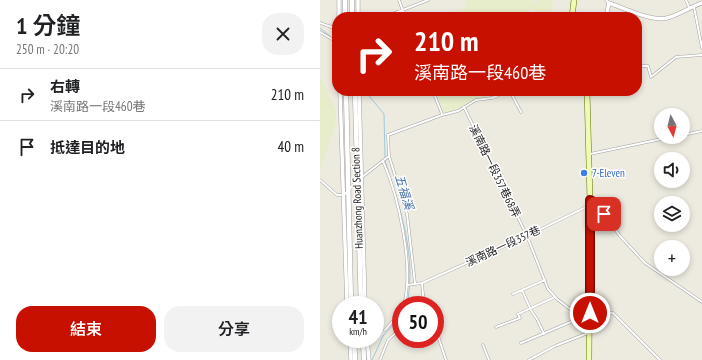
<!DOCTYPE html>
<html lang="zh-TW">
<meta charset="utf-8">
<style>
:root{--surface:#fff;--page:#f2f2f2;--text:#202124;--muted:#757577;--line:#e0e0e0;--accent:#c71000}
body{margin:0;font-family:"PT Sans Narrow","Noto Sans TC",sans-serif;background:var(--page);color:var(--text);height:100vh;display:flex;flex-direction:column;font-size:15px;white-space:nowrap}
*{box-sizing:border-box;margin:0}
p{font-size:13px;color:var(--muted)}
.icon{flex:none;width:22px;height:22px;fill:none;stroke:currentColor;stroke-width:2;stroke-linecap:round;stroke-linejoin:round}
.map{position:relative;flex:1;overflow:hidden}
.panel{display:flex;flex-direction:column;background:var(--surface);width:320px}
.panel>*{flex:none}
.hud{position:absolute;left:12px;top:12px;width:310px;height:84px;border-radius:16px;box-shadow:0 2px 6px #0003;background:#c71000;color:#fff;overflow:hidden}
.needle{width:26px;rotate:173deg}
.fabs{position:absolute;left:334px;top:108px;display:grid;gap:8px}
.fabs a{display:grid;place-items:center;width:36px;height:36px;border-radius:50%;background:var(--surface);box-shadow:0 2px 6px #0003;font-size:20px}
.speed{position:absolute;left:12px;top:296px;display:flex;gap:8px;font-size:20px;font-weight:700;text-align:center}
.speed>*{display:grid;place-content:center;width:52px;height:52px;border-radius:50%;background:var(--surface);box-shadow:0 2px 6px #0003;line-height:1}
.speed small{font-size:10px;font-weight:400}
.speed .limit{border:6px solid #d22;background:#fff;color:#111}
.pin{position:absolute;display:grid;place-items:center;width:34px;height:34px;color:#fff;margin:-17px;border-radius:8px;box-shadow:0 2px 6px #0006}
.me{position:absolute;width:44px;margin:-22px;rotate:0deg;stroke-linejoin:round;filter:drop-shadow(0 0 3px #0008)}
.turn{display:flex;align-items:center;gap:14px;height:84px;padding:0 16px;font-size:18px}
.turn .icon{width:52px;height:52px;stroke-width:2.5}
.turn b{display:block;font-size:28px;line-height:34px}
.round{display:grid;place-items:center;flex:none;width:42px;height:42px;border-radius:16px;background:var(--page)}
.overview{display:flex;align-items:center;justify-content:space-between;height:68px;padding:0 16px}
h1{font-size:24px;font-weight:600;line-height:30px}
.action{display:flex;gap:8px;margin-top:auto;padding:8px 16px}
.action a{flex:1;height:46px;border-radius:16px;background:var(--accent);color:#fff;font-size:16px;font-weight:600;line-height:46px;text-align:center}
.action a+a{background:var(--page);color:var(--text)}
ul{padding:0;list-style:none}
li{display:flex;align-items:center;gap:12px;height:52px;padding:0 16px;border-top:1px solid var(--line)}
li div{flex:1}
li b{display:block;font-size:15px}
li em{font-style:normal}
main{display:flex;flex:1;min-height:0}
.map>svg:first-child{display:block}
.farmland{fill:#e7edcb}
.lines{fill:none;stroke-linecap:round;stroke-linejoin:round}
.stream{stroke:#a0c9dc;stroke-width:1}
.service-casing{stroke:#a2a2a2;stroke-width:3}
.minor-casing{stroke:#a2a2a2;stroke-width:4.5}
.tertiary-casing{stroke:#a2a2a2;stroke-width:5.5}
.secondary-casing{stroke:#5c7103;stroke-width:6}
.service{stroke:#fff;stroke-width:2}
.minor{stroke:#fff;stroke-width:3.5}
.tertiary{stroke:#fff;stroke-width:4.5}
.secondary{stroke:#f0fab2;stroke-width:5}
.route-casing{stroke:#810a00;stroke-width:10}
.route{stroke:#c71000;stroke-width:7}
.shop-dot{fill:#3f7fe0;stroke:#fff;stroke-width:1.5}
.labels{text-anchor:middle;stroke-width:3;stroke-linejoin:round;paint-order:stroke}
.street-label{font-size:11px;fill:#1b1b1b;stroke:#fff}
.shop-label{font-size:11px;fill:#366cbe;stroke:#fff;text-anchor:start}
.water-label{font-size:12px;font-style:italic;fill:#4871ab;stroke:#fff}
</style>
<main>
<section class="panel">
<div class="overview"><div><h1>1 分鐘</h1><p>250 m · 20:20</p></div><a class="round"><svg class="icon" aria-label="close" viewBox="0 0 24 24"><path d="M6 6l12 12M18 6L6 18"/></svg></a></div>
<ul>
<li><svg class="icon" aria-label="right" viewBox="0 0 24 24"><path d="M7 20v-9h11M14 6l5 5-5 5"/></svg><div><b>右轉</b><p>溪南路一段460巷</p></div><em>210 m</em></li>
<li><svg class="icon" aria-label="arrive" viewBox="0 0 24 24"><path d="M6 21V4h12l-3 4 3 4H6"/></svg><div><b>抵達目的地</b></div><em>40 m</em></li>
</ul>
<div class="action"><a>結束</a><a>分享</a></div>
</section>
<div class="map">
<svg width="382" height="360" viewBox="0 0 382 360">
<rect width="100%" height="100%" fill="#edeae0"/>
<!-- farmland -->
<path class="farmland" d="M144,0H211L212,3L218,0H233L231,17H220L213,8L201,17H121L147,7Z
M0,77L16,110L15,126L0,171Z
M115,91H164L165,93L186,91L156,99L132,111L124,113Z"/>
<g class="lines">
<!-- stream -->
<path class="stream" d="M0,28L12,38
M14,40L17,46
M45,91L64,114L65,157
M65,161C80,207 97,257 87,305
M52,360L63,336L81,316"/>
<defs>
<path id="service" d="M79,0L85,17
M286,0L289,3
M366,0L369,7
M374,7L382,48
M65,17L108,0
M0,23L17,29
M0,32L17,42
M317,66H328L331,77L356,57L382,55
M113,91L122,114
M190,91L201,112
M144,107L207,236L228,289L237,299L250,309L260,312L293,313L340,360
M363,135L382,131
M270,154L351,137
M69,156L87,214L95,283
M63,161C79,198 94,266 84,305
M42,177L69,156L68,135L122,115L138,111L156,100L172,98L188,91
M0,180L17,195H24L37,181
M271,201L276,203L300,236L325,263L382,302
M102,283L104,305
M87,285L102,283L207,236L268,206
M202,290L210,308
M193,294L225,280
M210,309L217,319L224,334
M115,327L126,360
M176,327L200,318L198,314L235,297
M65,330L81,312
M201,343L253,321L269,320
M163,345L169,360
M60,360L68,340L81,328
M209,360L235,346L268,333"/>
<path id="minor" d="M19,0V17
M38,0V17
M286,17L289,3C304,8 332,22 347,18C359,15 370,7 382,3
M20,91L27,305
M39,91L45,305
M30,339L31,360
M47,339L49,360"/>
<path id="tertiary" d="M32,0V17
M25,17V0
M26,91L31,305
M35,91L41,305
M34,339L35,360
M43,339L44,360"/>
<path id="secondary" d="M252,17L254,0
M267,91L270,200L269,360"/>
</defs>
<!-- service casing -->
<use href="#service" class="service-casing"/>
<!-- minor casing -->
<use href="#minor" class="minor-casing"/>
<!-- tertiary casing -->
<use href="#tertiary" class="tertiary-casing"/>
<!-- secondary casing -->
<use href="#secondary" class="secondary-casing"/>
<!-- service -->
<use href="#service" class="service"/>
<!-- minor -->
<use href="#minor" class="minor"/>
<!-- tertiary -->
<use href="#tertiary" class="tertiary"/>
<!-- secondary -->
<use href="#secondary" class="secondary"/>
</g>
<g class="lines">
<defs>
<path id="route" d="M270,313V200L276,203L284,214"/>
</defs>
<!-- route casing -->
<use href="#route" class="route-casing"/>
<!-- route -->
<use href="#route" class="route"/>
</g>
<!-- markers -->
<circle class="shop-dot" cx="264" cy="173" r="4"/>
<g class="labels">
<!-- street labels -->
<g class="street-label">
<text transform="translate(175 171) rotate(64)" y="4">溪南路一段357巷68弄</text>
<text transform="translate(37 198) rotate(-92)" y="4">Huanzhong Road Section 8</text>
<text transform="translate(183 246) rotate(-25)" y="4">溪南路一段357巷</text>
</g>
<!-- shop labels -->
<g class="shop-label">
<text x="272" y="177">7-Eleven</text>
</g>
<!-- water labels -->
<g class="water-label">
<text transform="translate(84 192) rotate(73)" y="4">五福溪</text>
</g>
</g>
</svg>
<div class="fabs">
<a><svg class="needle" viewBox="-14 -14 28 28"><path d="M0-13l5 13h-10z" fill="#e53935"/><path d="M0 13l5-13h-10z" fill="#757577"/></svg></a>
<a><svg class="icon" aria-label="sound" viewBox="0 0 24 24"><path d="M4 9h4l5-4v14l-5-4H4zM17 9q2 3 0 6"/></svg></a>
<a><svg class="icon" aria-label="layers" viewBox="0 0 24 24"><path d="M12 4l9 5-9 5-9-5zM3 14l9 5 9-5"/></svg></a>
<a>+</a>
</div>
<div class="speed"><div>41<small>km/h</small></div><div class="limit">50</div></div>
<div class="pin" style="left:284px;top:214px;background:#d93025"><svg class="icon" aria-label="arrive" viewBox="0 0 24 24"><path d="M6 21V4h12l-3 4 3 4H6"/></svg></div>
<svg class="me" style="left:270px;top:313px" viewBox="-20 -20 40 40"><circle r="17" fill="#c71000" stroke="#fff" stroke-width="3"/><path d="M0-11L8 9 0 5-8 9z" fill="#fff"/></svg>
<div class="hud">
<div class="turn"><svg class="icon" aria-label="right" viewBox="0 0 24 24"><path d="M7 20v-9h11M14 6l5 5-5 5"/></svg><div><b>210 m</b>溪南路一段460巷</div></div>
</div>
</div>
</main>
